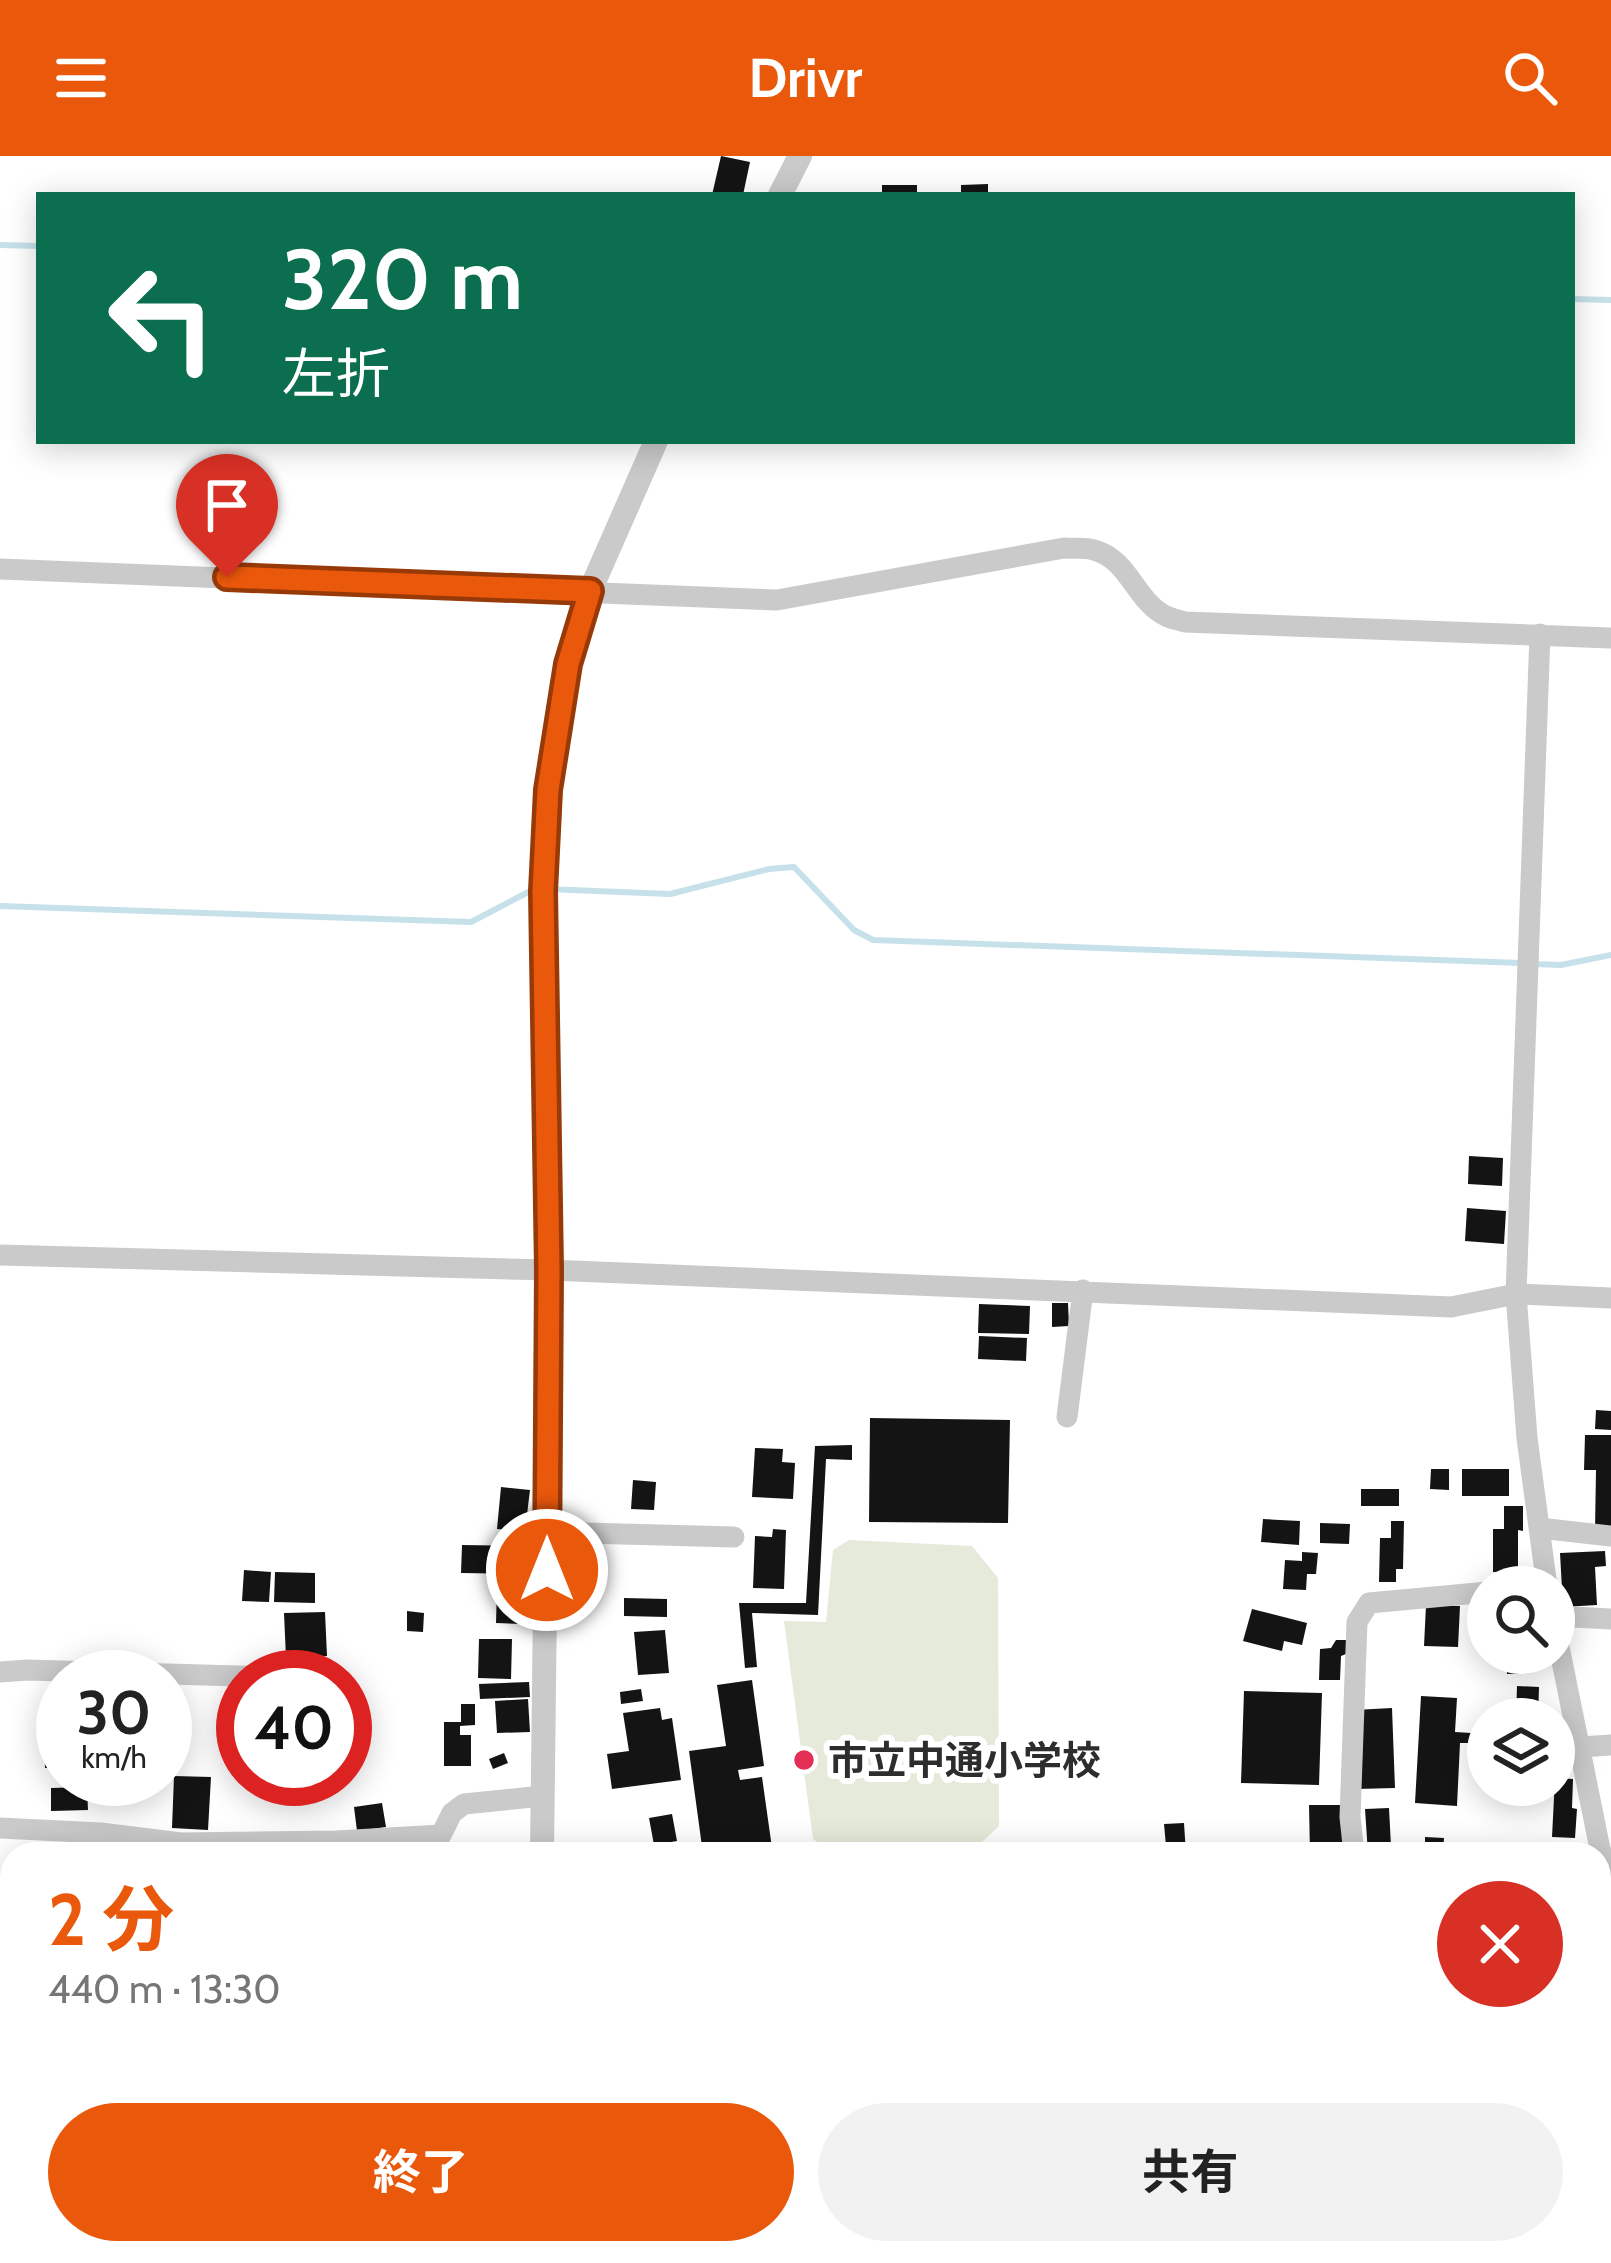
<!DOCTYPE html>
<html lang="ja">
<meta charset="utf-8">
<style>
:root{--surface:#fff;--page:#f2f2f2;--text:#222;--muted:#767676;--accent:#ea580c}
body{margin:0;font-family:Cabin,"Noto Sans JP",sans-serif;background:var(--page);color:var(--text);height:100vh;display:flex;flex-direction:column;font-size:45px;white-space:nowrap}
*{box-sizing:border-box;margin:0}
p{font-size:39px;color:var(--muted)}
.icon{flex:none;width:66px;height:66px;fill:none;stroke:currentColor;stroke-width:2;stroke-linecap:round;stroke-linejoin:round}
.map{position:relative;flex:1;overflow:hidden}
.details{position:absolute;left:0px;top:1686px;width:1611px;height:423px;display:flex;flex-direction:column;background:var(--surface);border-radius:36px 36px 0 0;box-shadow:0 6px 30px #0003}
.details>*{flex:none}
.hud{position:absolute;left:36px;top:36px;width:1539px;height:252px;border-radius:0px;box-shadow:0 6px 30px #0003;background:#0b6e4f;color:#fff;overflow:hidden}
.buttons{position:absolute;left:1467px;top:1410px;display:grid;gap:24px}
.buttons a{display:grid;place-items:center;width:108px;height:108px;border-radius:50%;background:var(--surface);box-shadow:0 6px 30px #0003;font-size:60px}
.speed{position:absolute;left:36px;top:1494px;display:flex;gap:24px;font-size:60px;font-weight:700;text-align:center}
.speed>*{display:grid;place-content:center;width:156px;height:156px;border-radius:50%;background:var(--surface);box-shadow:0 6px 30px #0003;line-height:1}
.speed small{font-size:30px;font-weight:400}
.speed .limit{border:18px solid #d22;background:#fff;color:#111}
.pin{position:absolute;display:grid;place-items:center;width:102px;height:102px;color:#fff;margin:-123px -51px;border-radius:50% 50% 50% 0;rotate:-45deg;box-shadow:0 0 12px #0007}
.pin .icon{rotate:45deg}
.me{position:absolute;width:132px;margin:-66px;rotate:0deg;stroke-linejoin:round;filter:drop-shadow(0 0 9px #0008)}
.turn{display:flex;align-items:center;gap:42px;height:252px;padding:0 48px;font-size:54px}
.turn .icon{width:156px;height:156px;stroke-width:2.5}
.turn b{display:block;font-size:84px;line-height:102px}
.round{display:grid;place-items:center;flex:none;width:126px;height:126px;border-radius:63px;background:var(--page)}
.overview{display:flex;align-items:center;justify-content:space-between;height:204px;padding:0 48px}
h1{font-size:72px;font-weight:700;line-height:90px;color:var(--accent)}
.button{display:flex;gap:24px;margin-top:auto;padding:24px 48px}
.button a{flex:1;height:138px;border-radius:72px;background:var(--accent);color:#fff;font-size:48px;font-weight:700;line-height:138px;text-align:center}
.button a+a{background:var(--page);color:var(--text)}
header{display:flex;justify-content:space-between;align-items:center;height:156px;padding:0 48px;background:var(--accent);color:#fff;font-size:54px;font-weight:700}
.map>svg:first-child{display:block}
.green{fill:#e5eada}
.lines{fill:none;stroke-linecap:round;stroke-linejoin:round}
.stream{stroke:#c6e1ea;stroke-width:6}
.building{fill:#141414}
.minor{stroke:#cacaca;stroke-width:21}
.tertiary{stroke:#cacaca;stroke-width:24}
.route-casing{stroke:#983908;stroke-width:30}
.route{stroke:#ea580c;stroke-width:21}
.poi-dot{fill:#e32f53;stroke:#fff;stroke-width:4.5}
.labels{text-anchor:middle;stroke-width:12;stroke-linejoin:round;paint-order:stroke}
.poi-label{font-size:39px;font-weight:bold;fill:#2d2d2d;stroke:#fff;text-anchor:start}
</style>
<header><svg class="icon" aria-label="menu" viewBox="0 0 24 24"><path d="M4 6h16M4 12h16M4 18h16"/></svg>Drivr<svg class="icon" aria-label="search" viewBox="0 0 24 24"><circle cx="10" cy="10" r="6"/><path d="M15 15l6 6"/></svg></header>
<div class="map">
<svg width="1611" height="2107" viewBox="0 0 1611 2107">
<rect width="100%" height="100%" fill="#fff"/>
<!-- green -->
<path class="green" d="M849,1384L972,1390L998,1422L999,1670L969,1698H834L813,1683L784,1465L826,1466L833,1394Z"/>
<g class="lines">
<!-- stream -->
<path class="stream" d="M0,89L39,90
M1572,143L1611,144
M547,733L670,738L769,713L794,711L854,774L873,784L1521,807
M0,750L471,766L534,733
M1534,808L1561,809L1611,799
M0,1816L12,1818
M1599,1929L1611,1926
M1386,2097L1388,2107
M388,2107L390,2097"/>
</g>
<!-- building -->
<path class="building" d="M721,0L750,6L743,39H712Z
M988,28V39H961V29Z
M882,29H917V39H882Z
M1469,1000L1503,1002L1502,1030L1468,1028Z
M1467,1052L1506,1055L1504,1088L1465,1085Z
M1052,1147H1068L1069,1170L1052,1171Z
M979,1148L1030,1150L1029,1178L978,1177Z
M979,1180L1027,1182L1026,1205L978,1203Z
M1596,1254L1611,1255V1274L1595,1273Z
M870,1262L1010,1264L1008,1367L869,1366Z
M1585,1279H1611V1375H1595L1596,1314H1584Z
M852,1289V1304L826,1303L818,1459L752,1457L757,1511L745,1512L739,1447H806L815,1290Z
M755,1292L783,1293L782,1306L795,1307L793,1343L752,1341Z
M1431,1313H1449V1334L1430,1333Z
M1462,1313H1509V1340H1462Z
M633,1324L656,1326L654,1354L631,1353Z
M501,1331L530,1334L525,1375L497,1373Z
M1361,1333H1399V1350H1361Z
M1504,1350H1523V1375L1518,1374V1416H1493V1373H1504Z
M1263,1363L1300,1365L1299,1389L1261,1386Z
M1391,1365H1404L1403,1413H1396V1426H1379L1380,1382H1391Z
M1320,1367L1350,1368L1349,1388L1320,1387Z
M773,1373L786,1374L784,1433L753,1432L755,1380L772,1381Z
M462,1389L523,1390V1418L461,1417Z
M1605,1395L1606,1410L1595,1411L1597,1449L1563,1451L1560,1397Z
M1302,1396L1318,1397L1316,1418H1307L1306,1434L1283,1433L1285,1404L1302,1405Z
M244,1414L271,1416L269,1446L242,1445Z
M275,1416L315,1417V1447L274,1446Z
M497,1431L523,1432L522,1468L496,1467Z
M624,1442L667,1443V1461L624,1460Z
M1426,1449L1460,1450L1458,1491L1424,1490Z
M1252,1453L1307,1467L1302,1489L1284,1485L1282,1495L1243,1485Z
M407,1455L424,1457L423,1476L407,1475Z
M325,1456L327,1500L286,1502L284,1457Z
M665,1474L669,1517L638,1519L634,1476Z
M479,1483H512L511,1523L478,1522Z
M1336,1484H1347L1346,1498L1341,1500L1340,1524H1319L1320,1493L1331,1492Z
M1506,1497H1532L1533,1517L1507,1518Z
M752,1524L764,1610L738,1614L740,1624L762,1621L772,1692L729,1698H703L689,1595L726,1590L717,1529Z
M529,1526L530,1541L480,1543L479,1528Z
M1517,1530L1539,1531L1538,1563H1516Z
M641,1533L643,1545L621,1548L620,1536Z
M1244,1535L1322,1537L1319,1629L1241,1627Z
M1421,1540L1457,1542L1455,1576L1471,1577L1470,1587H1460L1457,1650L1415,1647Z
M528,1543L530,1576L497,1577L495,1545Z
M461,1548H475V1569L460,1570V1579H471V1610H444V1566H461Z
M660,1552L662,1564L672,1562L681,1624L612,1633L607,1598L629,1595L623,1557Z
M1392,1552L1395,1632L1357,1633L1354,1554Z
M44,1570H63V1612H45Z
M504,1597L508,1607L493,1613L489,1603Z
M165,1598L174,1599L172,1620L165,1619Z
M174,1620L211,1621L208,1674L172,1672Z
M1555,1622L1573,1623L1572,1652L1577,1653L1575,1682L1552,1681Z
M1516,1629H1539V1636L1516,1635Z
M87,1631L88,1654L51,1655V1632Z
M382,1647L386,1671L357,1675L354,1651Z
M1309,1649H1343L1344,1698H1310Z
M1389,1652L1391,1690L1385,1691L1386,1698H1368L1365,1653Z
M672,1658L677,1685L654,1689L649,1662Z
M1184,1667L1186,1698H1155V1691L1166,1690L1164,1668Z
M1425,1681L1444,1682L1443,1698H1412V1693H1425Z
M33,1688L61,1697V1698H30Z
M1599,1716L1611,1745V1783L1599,1788Z
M1611,1796V1852L1603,1853L1602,1841L1609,1840L1600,1799Z
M1599,1872L1611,1873V1917H1599Z
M1532,2097L1533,2107H1496L1495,2103Z"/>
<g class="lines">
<!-- minor -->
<path class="minor" d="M0,413L777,444L1064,392C1073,393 1085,391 1094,394C1129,403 1136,446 1166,460C1172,463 1179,464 1185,466L1611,482
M1540,478L1516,1138L1527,1282L1547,1431
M0,1099L549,1114L1451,1151L1516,1138L1611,1142
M1067,1261L1083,1134
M1539,1372L1611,1380
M547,1376L734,1381
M1554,1460L1611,1463
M1554,1466L1600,1693L1611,1722
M0,1516L27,1514L278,1521
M1580,1591L1611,1589
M0,1672L101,1677L181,1687L337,1685L441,1679L452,1657L464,1648L543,1640
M1354,1698L1350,1661L1357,1466L1369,1447L1488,1436
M0,1827L12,1830
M0,1956H12"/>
<!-- tertiary -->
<path class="tertiary" d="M780,39L800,0
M542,1698L549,1114L541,764L547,634L568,508L590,435L656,285
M527,2107L528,2097"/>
</g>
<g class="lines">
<defs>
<path id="route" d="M227,421L590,435L568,508L548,634L543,735L549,1114L547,1414"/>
</defs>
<!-- route casing -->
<use href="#route" class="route-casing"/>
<!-- route -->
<use href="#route" class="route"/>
</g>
<!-- markers -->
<circle class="poi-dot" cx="804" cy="1604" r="12"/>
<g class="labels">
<!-- poi labels -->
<g class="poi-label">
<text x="828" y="1618">市立中通小学校</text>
</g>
</g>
</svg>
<div class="buttons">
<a><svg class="icon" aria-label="search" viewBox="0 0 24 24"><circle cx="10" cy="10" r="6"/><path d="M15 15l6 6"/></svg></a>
<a><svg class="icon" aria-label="layers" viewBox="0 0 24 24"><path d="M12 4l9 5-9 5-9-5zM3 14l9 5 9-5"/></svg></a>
</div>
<div class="speed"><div>30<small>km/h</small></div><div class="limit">40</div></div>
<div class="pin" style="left:227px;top:421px;background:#d93025"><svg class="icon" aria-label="arrive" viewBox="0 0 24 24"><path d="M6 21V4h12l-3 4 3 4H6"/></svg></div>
<svg class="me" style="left:547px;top:1414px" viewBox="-20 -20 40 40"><circle r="17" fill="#ea580c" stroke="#fff" stroke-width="3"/><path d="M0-11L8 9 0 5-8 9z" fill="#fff"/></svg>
<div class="hud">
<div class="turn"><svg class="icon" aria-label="left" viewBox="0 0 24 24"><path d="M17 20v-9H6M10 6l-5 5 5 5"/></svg><div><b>320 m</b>左折</div></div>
</div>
<section class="details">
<div class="overview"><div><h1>2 分</h1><p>440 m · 13:30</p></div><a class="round" style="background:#d93025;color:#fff"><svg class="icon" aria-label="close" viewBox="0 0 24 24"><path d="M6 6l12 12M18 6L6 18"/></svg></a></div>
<div class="button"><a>終了</a><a>共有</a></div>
</section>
</div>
